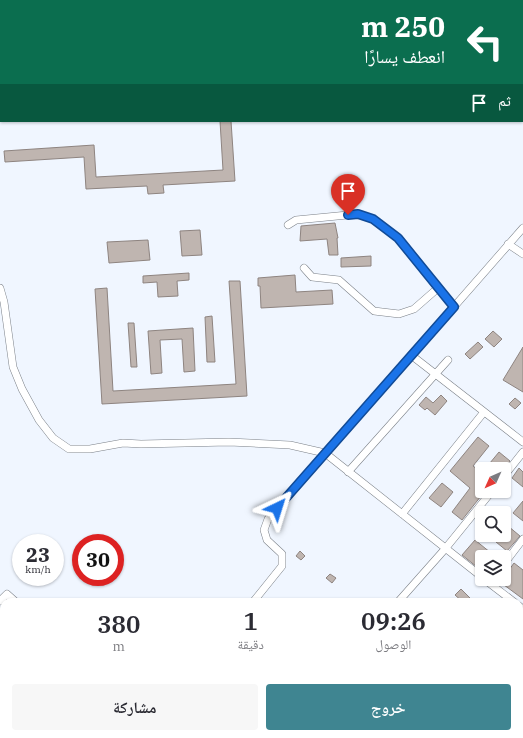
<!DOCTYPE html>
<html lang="ar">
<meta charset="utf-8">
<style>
:root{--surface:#fff;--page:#f7f7f7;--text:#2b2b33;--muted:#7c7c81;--accent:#3f8591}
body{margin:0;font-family:"IBM Plex Serif","Noto Naskh Arabic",serif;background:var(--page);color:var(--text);direction:rtl;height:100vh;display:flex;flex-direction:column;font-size:15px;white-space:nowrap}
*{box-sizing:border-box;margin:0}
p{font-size:13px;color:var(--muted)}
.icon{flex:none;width:22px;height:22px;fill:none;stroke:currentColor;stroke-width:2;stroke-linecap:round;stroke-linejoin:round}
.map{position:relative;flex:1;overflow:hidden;direction:ltr}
.drawer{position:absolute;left:0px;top:598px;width:523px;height:140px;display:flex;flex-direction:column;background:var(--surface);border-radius:12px 12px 0 0;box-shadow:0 1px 3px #0004;direction:rtl}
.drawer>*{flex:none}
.hud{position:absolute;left:0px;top:0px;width:523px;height:122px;box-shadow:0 1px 3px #0004;direction:rtl;background:#0b6e4f;color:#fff;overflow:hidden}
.needle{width:26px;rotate:225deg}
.tools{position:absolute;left:475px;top:462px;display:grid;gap:8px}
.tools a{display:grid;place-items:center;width:36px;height:36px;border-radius:4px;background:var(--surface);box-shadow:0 1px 3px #0004;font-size:20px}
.speed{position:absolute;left:12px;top:534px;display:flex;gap:8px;font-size:20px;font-weight:700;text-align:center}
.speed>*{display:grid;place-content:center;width:52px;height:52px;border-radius:50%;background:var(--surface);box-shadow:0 1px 3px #0004;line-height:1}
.speed small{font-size:10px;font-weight:400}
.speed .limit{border:6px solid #d22;background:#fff;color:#111}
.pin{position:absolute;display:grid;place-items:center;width:34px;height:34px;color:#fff;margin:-41px -17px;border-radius:50% 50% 50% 0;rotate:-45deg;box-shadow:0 0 4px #0007}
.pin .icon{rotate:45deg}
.me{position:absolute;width:44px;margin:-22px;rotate:41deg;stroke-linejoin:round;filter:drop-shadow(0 0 3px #0008)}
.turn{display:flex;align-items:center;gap:14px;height:84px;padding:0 12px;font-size:18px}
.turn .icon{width:52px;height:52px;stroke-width:2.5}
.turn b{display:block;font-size:28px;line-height:34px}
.then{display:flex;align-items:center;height:38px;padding:0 12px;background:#0003;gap:8px;font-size:15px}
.eta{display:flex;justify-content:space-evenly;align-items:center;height:68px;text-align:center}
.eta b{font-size:24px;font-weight:600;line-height:28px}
.button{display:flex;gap:8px;margin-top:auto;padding:8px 12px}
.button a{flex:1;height:46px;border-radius:4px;background:var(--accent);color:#fff;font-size:16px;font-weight:600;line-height:46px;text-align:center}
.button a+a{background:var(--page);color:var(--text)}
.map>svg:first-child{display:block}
.building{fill:#bfb5b0;stroke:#8e8480}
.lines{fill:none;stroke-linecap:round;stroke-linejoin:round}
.street-casing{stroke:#7b8088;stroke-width:8}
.street{stroke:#fff;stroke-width:7}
.route-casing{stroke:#114b97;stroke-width:10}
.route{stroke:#1a73e8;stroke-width:7}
</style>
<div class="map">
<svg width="523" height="738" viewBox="0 0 523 738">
<rect width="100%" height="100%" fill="#f0f6ff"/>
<!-- building -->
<path class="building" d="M220,121H231L235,181L163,185L164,193L148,194L147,186L86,189L84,157L5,162L4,151L94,145L96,177L223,170Z
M335,223L338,238H337L338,255H329L327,239L300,241L301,226Z
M200,230L202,255L182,256L180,231Z
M148,240L150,260L109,263L107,242Z
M371,256V266L341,267V258Z
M189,273V280L177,281L178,296L158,297L157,282L143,283V276Z
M295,275L296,292L332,290L333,304L261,308L260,286H258V278Z
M229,281H240L247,396L102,404L95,289L107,288L113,391L236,384Z
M212,316L215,362H207L205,317Z
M128,323H134L137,367H131Z
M193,328L195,371L184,372L182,339L160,340L162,373L151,374L148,331Z
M493,331L502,339L494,347L485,339Z
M478,342L483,347L470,359L465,354Z
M523,347V392L503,380Z
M441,395L447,401L435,415L427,408L425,410L419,405L426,397L433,403Z
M515,398L521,403L515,409L509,404Z
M478,437L489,446L473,466L482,473V491H485L462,520L452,512L470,488L450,471Z
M499,452L510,461L503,469H485Z
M519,468L523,472V487L512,478Z
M442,483L453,492L441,507L429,498Z
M523,501V521L513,513Z
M508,526L520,536L507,551L496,542L501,535H504V531Z
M475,540L496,557H482V571L462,555Z
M300,551L305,556L301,560L296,556Z
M514,563L523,570V599L500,582L502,579H504V577Z
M330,574L336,578L332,583L326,578Z
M461,589L471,599L468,602H463L455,595Z"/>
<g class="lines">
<defs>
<path id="street" d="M288,225L296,220L358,214L373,219L398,238L454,307
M508,244L523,254
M304,268L312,277L339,280L374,311L399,314L414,309L438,288
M0,288L4,302L13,367L22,389L39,420L53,438L69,449H90L123,443L141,444L229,442L290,445L325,453L482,577
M411,355L523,442
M348,472L448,360
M504,476L523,452
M402,514L484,412
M504,564L523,539
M484,579L514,602
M0,601L7,594L16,602
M253,602L282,566V554L267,540L264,530L268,519L523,228
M398,602L445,549L492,491
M519,606L523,609
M0,695L4,690
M104,734L108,738
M216,734L221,738
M345,734L350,738
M93,738L97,734
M284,738L287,734"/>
</defs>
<!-- street casing -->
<use href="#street" class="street-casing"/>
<!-- street -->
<use href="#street" class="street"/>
</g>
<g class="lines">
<defs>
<path id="route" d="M277,508L454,307L398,238L373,219L358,214L348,215"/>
</defs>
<!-- route casing -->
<use href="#route" class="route-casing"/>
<!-- route -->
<use href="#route" class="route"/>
</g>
</svg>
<div class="tools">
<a><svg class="needle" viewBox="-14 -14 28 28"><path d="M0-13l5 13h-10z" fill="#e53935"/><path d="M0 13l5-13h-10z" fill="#7c7c81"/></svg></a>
<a><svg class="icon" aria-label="search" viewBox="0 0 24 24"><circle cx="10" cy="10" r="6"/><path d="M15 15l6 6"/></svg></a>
<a><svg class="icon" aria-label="layers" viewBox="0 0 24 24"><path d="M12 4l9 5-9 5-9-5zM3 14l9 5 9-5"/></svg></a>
</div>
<div class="speed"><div>23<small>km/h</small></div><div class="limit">30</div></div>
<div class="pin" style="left:348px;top:215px;background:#d93025"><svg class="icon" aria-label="arrive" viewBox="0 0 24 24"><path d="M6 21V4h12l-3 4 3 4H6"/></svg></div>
<svg class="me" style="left:277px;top:508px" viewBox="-20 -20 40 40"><path d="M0-17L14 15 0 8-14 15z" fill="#1a73e8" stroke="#fff" stroke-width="4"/></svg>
<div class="hud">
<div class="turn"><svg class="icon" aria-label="left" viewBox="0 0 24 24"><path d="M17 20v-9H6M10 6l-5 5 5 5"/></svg><div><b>250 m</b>انعطف يسارًا</div></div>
<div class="then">ثم<svg class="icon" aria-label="arrive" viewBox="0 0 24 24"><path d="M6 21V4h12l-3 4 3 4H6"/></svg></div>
</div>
<section class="drawer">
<div class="eta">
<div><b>09:26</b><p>الوصول</p></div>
<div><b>1</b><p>دقيقة</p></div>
<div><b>380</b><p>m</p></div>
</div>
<div class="button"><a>خروج</a><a>مشاركة</a></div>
</section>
</div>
